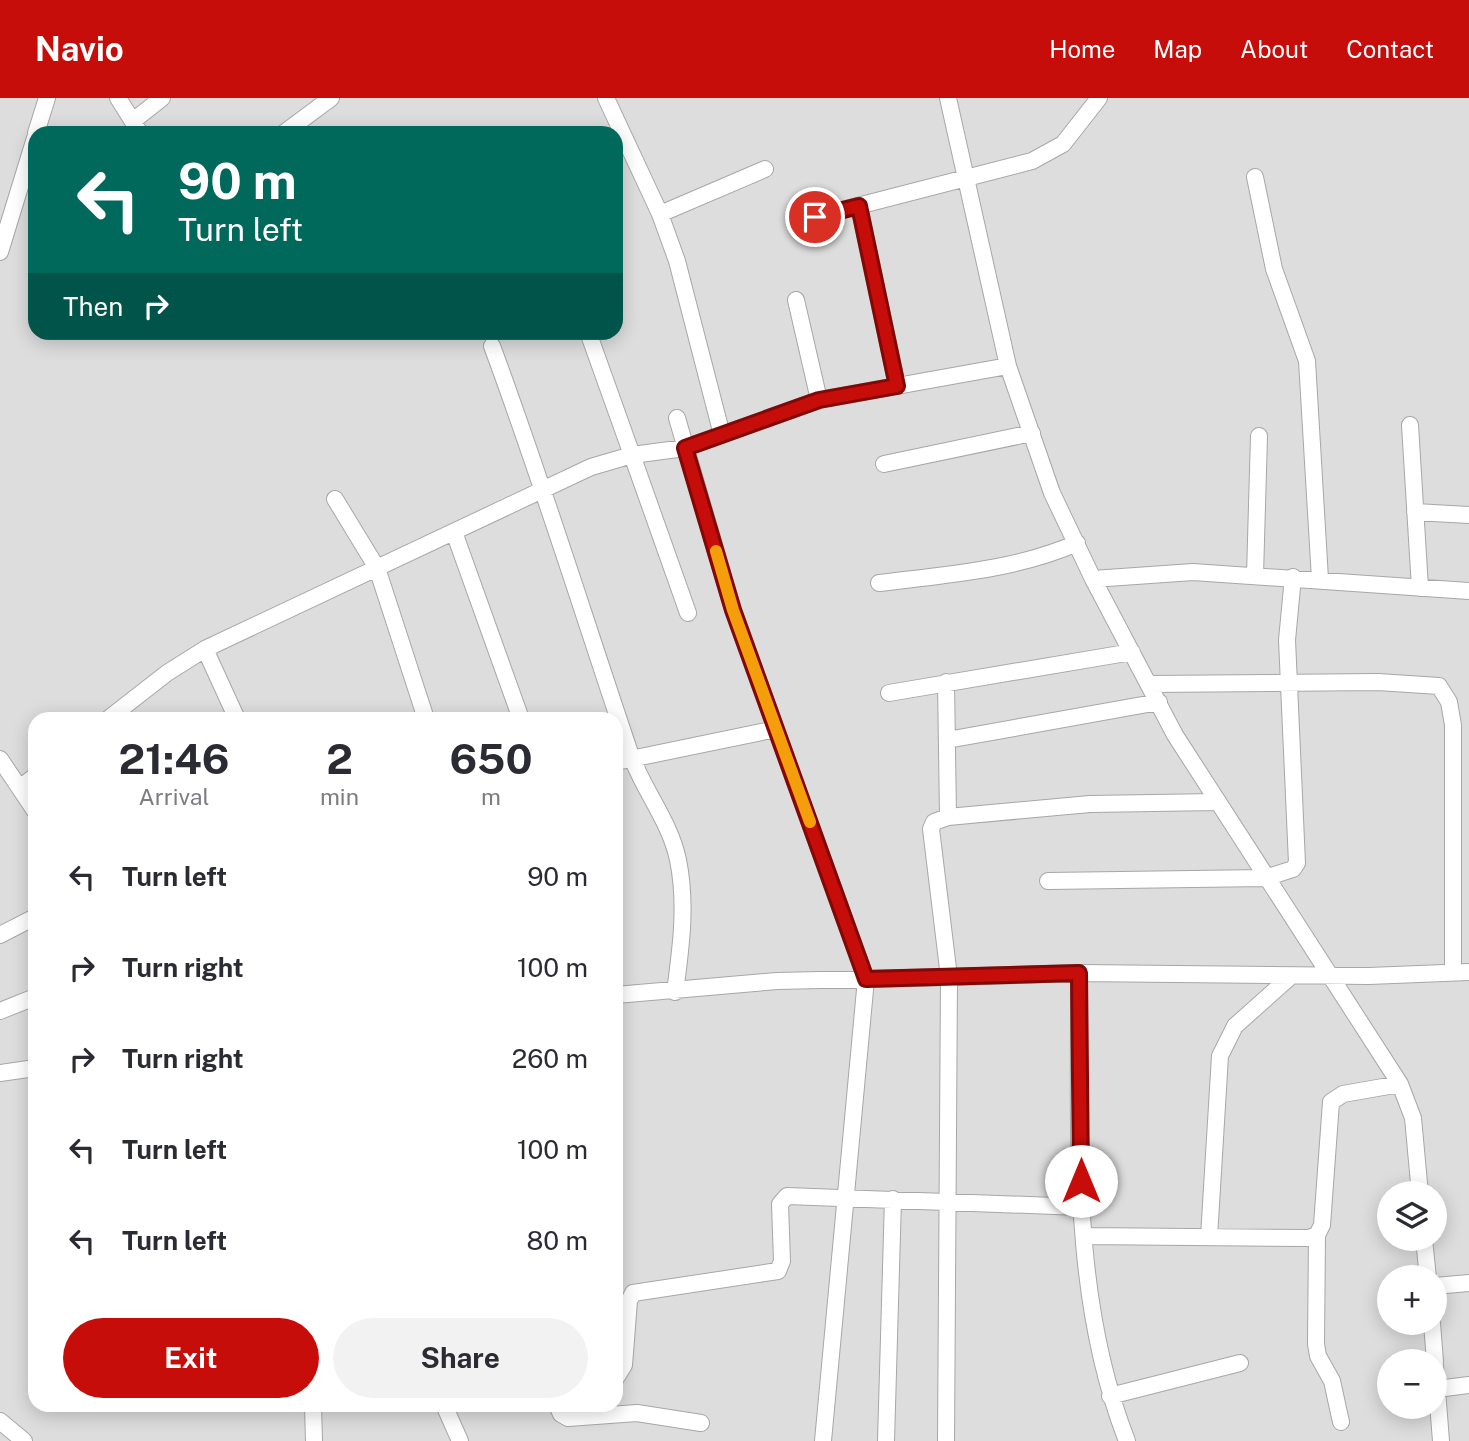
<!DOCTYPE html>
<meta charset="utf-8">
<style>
:root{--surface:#fff;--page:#f2f2f3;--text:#2b2b33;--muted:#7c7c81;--accent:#c60d09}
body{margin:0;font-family:"Public Sans",sans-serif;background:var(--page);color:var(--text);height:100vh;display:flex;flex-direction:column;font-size:26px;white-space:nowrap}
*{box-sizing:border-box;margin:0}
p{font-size:23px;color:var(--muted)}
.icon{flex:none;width:38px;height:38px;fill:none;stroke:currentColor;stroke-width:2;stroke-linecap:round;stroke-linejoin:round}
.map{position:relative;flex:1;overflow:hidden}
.side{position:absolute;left:28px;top:614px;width:595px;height:700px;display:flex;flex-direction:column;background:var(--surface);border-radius:21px;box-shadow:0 4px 18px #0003}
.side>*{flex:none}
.guide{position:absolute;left:28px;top:28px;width:595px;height:214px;border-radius:21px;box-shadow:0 4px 18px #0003;background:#00695c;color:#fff;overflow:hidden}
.controls{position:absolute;left:1377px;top:1083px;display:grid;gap:14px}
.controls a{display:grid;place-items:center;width:70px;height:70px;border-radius:50%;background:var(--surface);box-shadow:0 4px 18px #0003;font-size:35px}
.pin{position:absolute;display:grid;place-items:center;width:60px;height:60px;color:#fff;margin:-30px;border:4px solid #fff;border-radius:50%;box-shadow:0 2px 7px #0007}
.me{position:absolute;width:77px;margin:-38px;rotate:0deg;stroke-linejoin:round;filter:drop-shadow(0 0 5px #0008)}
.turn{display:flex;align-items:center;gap:24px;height:147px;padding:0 35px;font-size:32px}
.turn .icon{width:91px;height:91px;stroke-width:2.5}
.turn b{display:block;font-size:49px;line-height:60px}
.then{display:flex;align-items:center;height:66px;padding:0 35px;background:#0003;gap:14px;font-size:26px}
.eta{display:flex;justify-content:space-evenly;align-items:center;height:119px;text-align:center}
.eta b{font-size:42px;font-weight:700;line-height:49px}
.primary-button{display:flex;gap:14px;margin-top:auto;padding:14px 35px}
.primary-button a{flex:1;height:80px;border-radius:42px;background:var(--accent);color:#fff;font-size:28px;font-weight:700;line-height:80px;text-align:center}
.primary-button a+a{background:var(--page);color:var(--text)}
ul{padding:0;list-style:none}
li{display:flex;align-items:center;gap:21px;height:91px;padding:0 35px}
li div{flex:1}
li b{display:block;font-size:26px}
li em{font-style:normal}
header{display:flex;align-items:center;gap:42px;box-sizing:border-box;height:98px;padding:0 35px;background:var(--accent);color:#fff}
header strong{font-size:33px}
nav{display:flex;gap:38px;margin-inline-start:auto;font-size:24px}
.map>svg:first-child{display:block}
.residential{fill:#dedddd;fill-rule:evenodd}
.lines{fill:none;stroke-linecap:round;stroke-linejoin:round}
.minor-casing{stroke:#a7a7a7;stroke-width:18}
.minor{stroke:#fff;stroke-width:16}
.route-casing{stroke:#810806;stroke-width:18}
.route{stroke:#c60d09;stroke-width:12}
.slow{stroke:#f59e0b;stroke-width:12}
</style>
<header>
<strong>Navio</strong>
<nav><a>Home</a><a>Map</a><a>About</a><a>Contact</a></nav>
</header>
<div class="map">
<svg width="1469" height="1343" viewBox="0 0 1469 1343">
<rect width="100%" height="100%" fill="#f0ede6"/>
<!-- residential -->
<path class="residential" d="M0,0H1469V1343H0ZM35,35H616V234H35ZM35,621H616V1307H35ZM1390,1096H1435V1141H1390ZM1390,1180H1435V1225H1390ZM1390,1264H1435V1309H1390Z"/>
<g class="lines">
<defs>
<path id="minor" d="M118,0L140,35
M606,0L660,116L677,163L722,337
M948,0L1008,268L1052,395L1093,481L1175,637L1400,986L1413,1020L1420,1096
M133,23L162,0
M36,35L47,0
M284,35L331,0
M1255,79L1274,171L1307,263L1320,481
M859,108L897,288
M660,116L765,71
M815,119L1032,63L1063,46L1099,0
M0,154L35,40
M796,202L819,302
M588,234L632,357L685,350L819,302L1008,268
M492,248C542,383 584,519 630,655C643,692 670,723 678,762C687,806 681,849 675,894
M677,320L733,512L866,881L823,1343
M1410,327L1420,490
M884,366L1032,335
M335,401L377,470L426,621
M1415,414L1469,417
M454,434L521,621
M1255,477L1259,338
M1093,481L1193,474L1469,493
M879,485C944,477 1016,472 1077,445
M946,584L948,719
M1149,586L1378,584L1439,588L1449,604L1453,627V874
M889,595L1132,554
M108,621L167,575L205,551
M237,621L205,551L591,369L632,357L688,515
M947,642L1159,604
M0,661L35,713
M616,664L776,631
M21,689L35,678
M1048,783L1265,780L1293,771L1297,765L1287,542L1293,479
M0,837L35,819
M1079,875C1080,1031 1069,1195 1127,1343
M616,897L777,883L949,879L1079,875L1369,878L1469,874
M0,913L35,899
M0,975L35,970
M1317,1137L1316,1246L1318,1258L1332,1283L1341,1324
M1084,1138L1309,1140L1317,1137L1322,1127L1331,1004L1343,996L1400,986
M1209,1139L1220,958L1235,928L1291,878
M1424,1141L1428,1180
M1435,1188L1469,1185
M1432,1225L1435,1264
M1435,1267L1441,1343
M616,1280L624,1267L629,1203L633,1195L778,1173L782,1163L780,1106L787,1098L1081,1109
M1437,1291L1469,1287
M1110,1298L1240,1265
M313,1307L314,1343
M444,1307L460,1343
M557,1307L561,1316L568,1320L637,1315L701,1325
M0,1323L24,1343
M886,1343L893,1101
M946,1343L949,879L931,731L934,724L948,719L1090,706L1217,704"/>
</defs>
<!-- minor casing -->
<use href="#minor" class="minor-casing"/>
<!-- minor -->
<use href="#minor" class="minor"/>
</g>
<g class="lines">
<defs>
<path id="route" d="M815,119L859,108L897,288L819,302L685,350L733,512L866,881L1079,875L1081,1083"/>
</defs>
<!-- route casing -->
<use href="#route" class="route-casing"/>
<!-- route -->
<use href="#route" class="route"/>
<!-- slow -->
<path class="slow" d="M716,453L733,512L810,724"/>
</g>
</svg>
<div class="controls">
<a><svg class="icon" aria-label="layers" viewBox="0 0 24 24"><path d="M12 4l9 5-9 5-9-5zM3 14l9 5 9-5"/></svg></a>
<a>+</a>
<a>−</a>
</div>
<div class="pin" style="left:815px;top:119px;background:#d93025"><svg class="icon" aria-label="arrive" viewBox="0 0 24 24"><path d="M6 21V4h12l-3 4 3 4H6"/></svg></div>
<svg class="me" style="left:1081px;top:1083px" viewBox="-20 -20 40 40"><circle r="19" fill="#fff"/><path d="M0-13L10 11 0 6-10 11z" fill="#c60d09"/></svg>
<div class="guide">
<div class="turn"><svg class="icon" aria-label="left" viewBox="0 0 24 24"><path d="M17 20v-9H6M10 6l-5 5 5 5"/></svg><div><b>90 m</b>Turn left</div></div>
<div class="then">Then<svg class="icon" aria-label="right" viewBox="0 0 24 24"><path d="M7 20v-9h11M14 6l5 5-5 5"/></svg></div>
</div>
<section class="side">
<div class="eta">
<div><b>21:46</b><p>Arrival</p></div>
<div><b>2</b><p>min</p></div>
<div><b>650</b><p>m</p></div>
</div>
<ul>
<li><svg class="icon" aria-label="left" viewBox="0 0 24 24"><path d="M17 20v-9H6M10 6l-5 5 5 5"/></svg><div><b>Turn left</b></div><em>90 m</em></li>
<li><svg class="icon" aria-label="right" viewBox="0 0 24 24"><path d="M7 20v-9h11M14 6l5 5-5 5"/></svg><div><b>Turn right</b></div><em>100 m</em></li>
<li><svg class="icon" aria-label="right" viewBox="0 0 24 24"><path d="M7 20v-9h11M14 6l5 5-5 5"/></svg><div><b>Turn right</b></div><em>260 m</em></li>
<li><svg class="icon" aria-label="left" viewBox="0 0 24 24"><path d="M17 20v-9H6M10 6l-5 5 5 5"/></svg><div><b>Turn left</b></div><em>100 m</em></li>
<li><svg class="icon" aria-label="left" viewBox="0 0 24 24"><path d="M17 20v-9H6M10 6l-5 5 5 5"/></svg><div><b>Turn left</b></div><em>80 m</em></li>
</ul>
<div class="primary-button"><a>Exit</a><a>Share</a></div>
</section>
</div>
